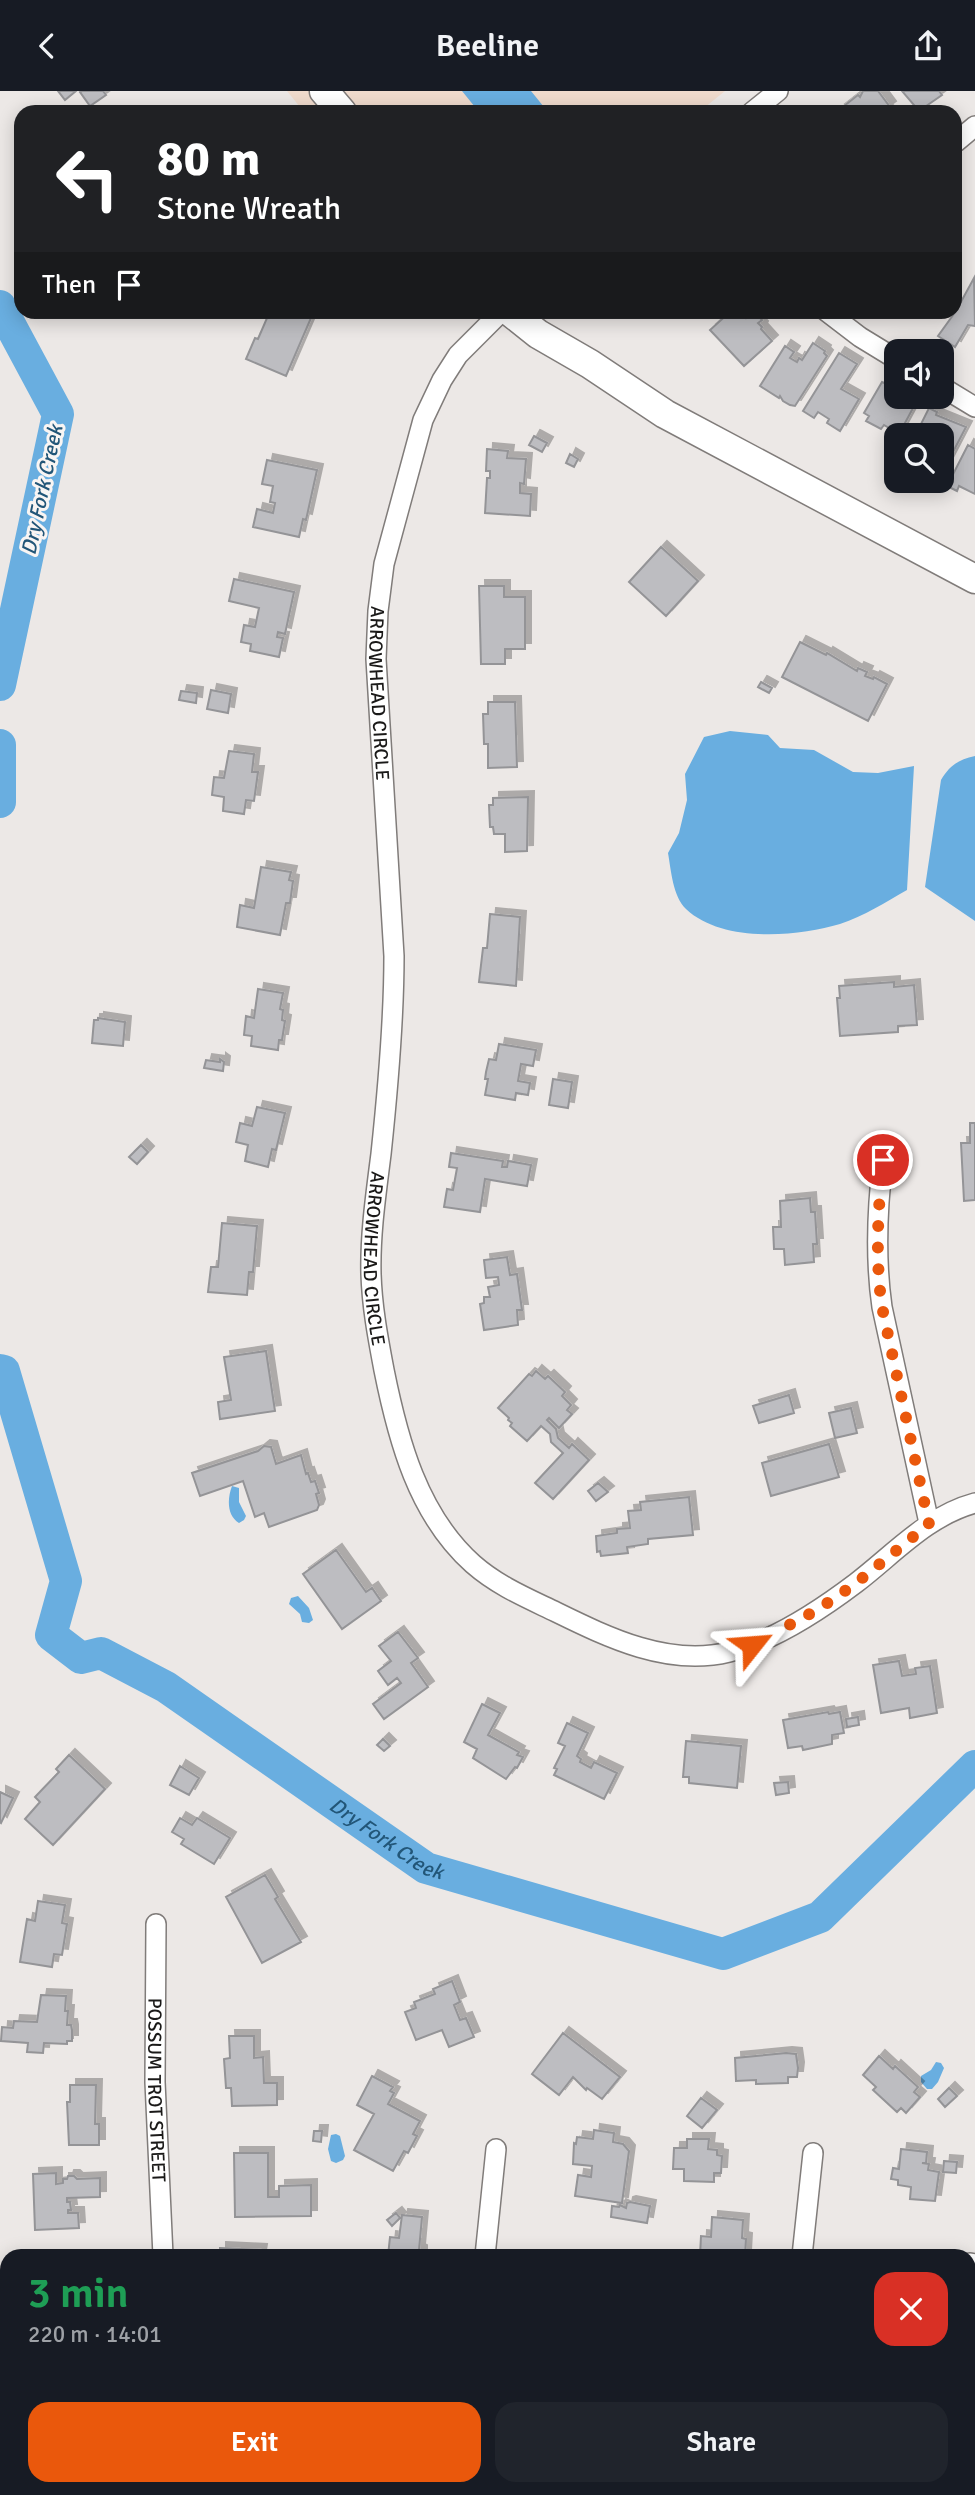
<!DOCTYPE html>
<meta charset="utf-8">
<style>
:root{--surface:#171b24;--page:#20242c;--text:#f1f3f6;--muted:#9ea1a6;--accent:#ea580c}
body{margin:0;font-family:Signika,sans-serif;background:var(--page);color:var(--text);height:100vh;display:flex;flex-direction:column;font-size:26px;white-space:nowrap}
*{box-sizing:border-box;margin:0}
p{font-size:23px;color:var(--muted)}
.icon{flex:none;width:38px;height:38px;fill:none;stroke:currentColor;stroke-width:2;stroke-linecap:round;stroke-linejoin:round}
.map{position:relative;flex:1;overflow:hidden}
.drawer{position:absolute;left:0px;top:2158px;width:976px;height:247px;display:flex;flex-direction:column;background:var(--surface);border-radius:21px 21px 0 0;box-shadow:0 4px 18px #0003}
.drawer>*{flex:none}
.guide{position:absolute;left:14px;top:14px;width:948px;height:214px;border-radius:21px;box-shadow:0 4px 18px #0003;background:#202124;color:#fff;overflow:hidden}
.buttons{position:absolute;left:884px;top:248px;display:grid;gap:14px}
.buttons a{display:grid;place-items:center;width:70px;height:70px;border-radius:14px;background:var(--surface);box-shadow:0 4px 18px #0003;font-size:35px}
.pin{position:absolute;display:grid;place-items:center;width:60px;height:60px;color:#fff;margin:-30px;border:4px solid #fff;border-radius:50%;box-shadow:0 2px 7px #0007}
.me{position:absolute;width:77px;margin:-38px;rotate:62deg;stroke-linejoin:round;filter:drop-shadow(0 0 5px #0008)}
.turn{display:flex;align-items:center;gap:24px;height:147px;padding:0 28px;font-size:32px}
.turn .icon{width:91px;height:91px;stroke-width:2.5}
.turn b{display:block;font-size:49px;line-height:60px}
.then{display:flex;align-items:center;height:66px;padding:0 28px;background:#0003;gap:14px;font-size:26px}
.round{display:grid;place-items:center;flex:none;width:74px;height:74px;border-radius:21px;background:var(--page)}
.head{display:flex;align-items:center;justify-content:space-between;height:119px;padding:0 28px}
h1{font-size:42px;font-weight:600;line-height:52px;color:#1e9e55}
.primary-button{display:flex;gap:14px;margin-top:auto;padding:14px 28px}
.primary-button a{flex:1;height:80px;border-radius:21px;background:var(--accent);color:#fff;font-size:28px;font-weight:600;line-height:80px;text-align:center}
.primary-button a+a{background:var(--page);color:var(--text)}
header{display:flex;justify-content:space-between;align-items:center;height:91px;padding:0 28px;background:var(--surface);font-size:32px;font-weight:600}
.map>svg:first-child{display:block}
.education{fill:#f0dbcd}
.water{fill:#69aee0}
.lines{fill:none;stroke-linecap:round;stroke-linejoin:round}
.river{stroke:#69aee0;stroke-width:32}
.building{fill:#bdbdc1;stroke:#949497;stroke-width:2;filter:url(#shadow)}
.minor-casing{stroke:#807c7a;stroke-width:22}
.secondary-casing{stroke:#807c7a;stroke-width:31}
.minor{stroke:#fff;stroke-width:19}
.secondary{stroke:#fff;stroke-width:28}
.route{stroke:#ea580c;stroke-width:12;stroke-dasharray:0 21.6}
.labels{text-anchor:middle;stroke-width:6;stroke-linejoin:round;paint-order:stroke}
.street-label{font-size:19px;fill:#1a1918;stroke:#f9f5f3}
.water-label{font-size:21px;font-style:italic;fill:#225678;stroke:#f9f5f3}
</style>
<header><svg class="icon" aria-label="back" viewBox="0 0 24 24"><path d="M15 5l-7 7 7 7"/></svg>Beeline<svg class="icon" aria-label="share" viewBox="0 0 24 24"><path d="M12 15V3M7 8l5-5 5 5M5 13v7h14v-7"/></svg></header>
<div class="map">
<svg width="975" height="2404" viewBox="0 0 975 2404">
<defs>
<filter id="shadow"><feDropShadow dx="6" dy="-6" stdDeviation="0" flood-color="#0004"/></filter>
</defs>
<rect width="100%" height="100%" fill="#ece8e6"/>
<!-- education -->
<path class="education" d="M287,0H725L699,21H304Z"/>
<!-- water -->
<path class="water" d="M462,0H531L548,21H479Z
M730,640L768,644L780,657L814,659L853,681L878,682L914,675L907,799C886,811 864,825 840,833C797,846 722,852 686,818C673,806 671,779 668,762L679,742L687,709L685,683L704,646Z
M975,665V830L925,796L941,689C950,674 958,669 975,665Z
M232,1395L239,1397V1411L246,1425L244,1429L239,1432C227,1425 227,1408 232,1395Z
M298,1505L309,1517L313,1529L309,1532L302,1531L300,1523L289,1513L291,1507Z
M936,1971L941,1972L944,1977L938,1991L932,1998H927L921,1991V1985L931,1979Z
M336,2043L340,2045L345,2065L343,2069L336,2072L331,2070L328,2058L331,2044Z"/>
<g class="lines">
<!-- river -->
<g class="river">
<path d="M0,215L58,323L0,594"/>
<path d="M0,654V711"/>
<path id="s1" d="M0,1279L4,1280L66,1490L51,1544L81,1567L101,1562L166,1596L426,1777L723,1863L820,1826L975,1675"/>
</g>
</g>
<!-- building -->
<path class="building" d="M58,0H76L65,9Z
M82,0H103L106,4L90,15L80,1Z
M863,0H878L890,16L886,19L888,21H841L839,19L858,4L860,6Z
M902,0H939L942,4L919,20Z
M974,187L975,235L968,234L955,256L938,245L956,220Z
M270,220H314L286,285L246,268L255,247L258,248Z
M731,220H740L746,227L754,220L762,229L758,232L762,236L761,238L772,250L744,275L710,239Z
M813,252L825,260L824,262L827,265L795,315L790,314L783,310L780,305L779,307L760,295L785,255L794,261L790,267L797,271L799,267L802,269Z
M839,262L857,273L841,298L859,308L840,340L827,332L829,328L818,321L814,327L803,320Z
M894,290L896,291V306H919L899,343L884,334L881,338L866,330L869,325L864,322L882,291L891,295Z
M929,317L937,321L936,324L966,336L942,382V345H915Z
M534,345L547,352L542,361L529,354Z
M968,354L975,358V403L959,395L957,400L947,395Z
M487,358L508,360L507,367L526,368L524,393L520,392V402L531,403L530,425L485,422L487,387H490V380H486Z
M570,363L578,368L574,376L566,372Z
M267,369L317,379L306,429L303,428L299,446L253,436L257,418L273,422L275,412L270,411L273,395L262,393Z
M661,456L698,490L666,525L629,491Z
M234,488L294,501L285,543L278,541L277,546L283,547L279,566L250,560L251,553L241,551L244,534L255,536L259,517L229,510Z
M479,495H504V506H525V558H505V573H481Z
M800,551L826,564L827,562L857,580L858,577L867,581L865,585L873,588L874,586L887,593L868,630L782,586Z
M761,591L772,597L769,602L758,596Z
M211,599L231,603L228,622L207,618Z
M181,600L197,602L196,612L179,609Z
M488,611H515L517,676L488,677V653H484L483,623H488Z
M229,660L254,663L252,681H258L254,710L246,709L244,723L223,720L224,706L212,704L214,686L224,687Z
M528,706L527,760L505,761V743H494L493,736H490L489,714H493V707Z
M261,776L291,781L289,789L293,790L290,812H286L280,844L237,836L240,814L254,817Z
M490,823L520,826L516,895L479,891L483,857H487Z
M894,891V896L914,894L917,934L898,935V941L840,945L837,907H840L839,895Z
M258,898L283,902L280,918L283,919L282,929L285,930L282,949H279L278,959L251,955L252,945L244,944L246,925L254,927Z
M98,927L125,931L123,955L92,952L94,929H98Z
M499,953L536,959L533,975L521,973L518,990L530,992L528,1004L516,1002L515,1009L485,1004L488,988H485L486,981L489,968L496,969Z
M220,968L224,971L223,980L204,977L206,969L220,971Z
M553,988L572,991L568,1017L549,1014Z
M257,1016L285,1022L276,1059L272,1058L268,1076L245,1070L248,1054L236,1051L240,1032L252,1035Z
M970,1032H975V1109L964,1110L961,1052H970Z
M141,1054L148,1061L137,1073L129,1066Z
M451,1062L503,1070L502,1076H507L508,1070L531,1074L527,1095L485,1088L480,1121L444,1116L447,1098L453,1099L457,1077L449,1076Z
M810,1107L811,1121H815L817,1153H813L814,1171L785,1174L784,1158H774L773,1136H781L780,1110Z
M222,1132L257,1135L253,1181H249L247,1204L208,1201L211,1176H218Z
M507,1166L510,1184L517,1183L522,1219H517L518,1234L484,1239L480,1213L484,1212V1206H490L488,1196L499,1194L498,1186L486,1187L484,1169Z
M266,1260L275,1320L220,1328L218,1311L231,1309L224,1266Z
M536,1280L545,1288L548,1285L565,1301L562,1305L571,1314L567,1319L572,1323L559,1337L549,1327L547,1329L556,1338L558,1347L569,1357L572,1353L589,1369L553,1408L535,1392L563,1362L551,1351L550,1343L541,1335L527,1350L510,1335L512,1332L508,1329L509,1327L498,1317L529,1283L532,1285Z
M789,1304L794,1322L759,1332L753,1315Z
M851,1317L857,1342L835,1347L829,1322Z
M829,1353L839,1386L771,1405L762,1372Z
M264,1355L271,1356L276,1373L301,1364L306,1383L308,1382L311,1391L315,1390L319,1402L316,1403L319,1414L317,1419L269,1436L264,1422L255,1426L243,1390L200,1405L192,1382L258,1360Z
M598,1392L608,1401L596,1410L588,1400Z
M689,1406L693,1444L648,1448V1453L627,1456L628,1462L601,1465L600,1460L597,1461L596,1445L617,1442V1438L630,1437L628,1420L641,1419L640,1411Z
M336,1459L366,1501L372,1497L381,1510L342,1538L303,1483Z
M398,1541L418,1567L411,1572L428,1596L384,1628L373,1613L401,1592L397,1587L388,1594L378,1580L391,1570L379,1555Z
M899,1570L902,1585L916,1583L915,1577L930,1575L937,1622L910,1627L909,1617L881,1622L873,1574Z
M482,1613L500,1622L488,1644L519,1661L517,1664L523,1666L517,1677L515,1676L506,1688L473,1667L477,1658L464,1651Z
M828,1621L829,1623L840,1621L844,1642L832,1644V1653L803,1659L802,1655L788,1657L783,1629Z
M858,1626L859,1634L847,1636L846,1628Z
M567,1632L588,1642L577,1665L581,1668L580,1671L591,1677L594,1671L617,1682L604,1708L554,1684L557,1678L554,1677L565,1655L558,1652Z
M383,1648L390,1655L384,1660L377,1654Z
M686,1650L741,1655L737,1697L689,1692V1686H683Z
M69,1664L105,1698L53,1754L25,1728L40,1711L35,1706L59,1681L56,1678Z
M180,1675L199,1687L189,1704L170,1694Z
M788,1691L789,1702L776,1704L774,1692Z
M0,1701L13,1707L1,1732L0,1731Z
M180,1727L192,1734L197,1727L230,1747L214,1773L181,1753L184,1748L172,1741Z
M265,1784L278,1806L275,1808L301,1851L262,1872L226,1806Z
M38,1810L65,1814L62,1832L67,1833L62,1864L54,1863L52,1876L20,1871L27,1828L35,1830Z
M452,1890L460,1911L454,1914L460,1929L466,1927L474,1946L449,1956L442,1939L416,1949L405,1921L416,1917L414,1911L435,1903L433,1898Z
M41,1904L66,1905L65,1920H68L67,1934H71L72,1939V1950H67V1953L44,1952L43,1962L27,1961L28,1952L1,1950L2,1936L13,1937L14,1930L37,1931Z
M563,1942L620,1986L602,2008L587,1997L586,1999L573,1986L559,2004L532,1983Z
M229,1945H254V1967L263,1966L264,1992H277V2014L232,2015L231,1997H226L224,1968L230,1967Z
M786,1962L796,1963L798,1977L797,1986H788V1992L756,1993V1989L736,1990L735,1967Z
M879,1965L893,1978L895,1975L918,1996L914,2001L920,2006L906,2022L901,2017L897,2021L873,1999L876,1996L863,1984Z
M372,1985L393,1996L390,2000L394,2002L388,2013L420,2030L413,2043L417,2045L408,2062L404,2060L393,2080L354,2059L374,2023L357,2014Z
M70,1994H96L95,2033H99V2054H69L67,2011H70Z
M949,1997L957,2005L945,2016L938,2008Z
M701,2007L717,2019L702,2037L687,2025Z
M594,2039L614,2042L613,2051L623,2053L629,2060L622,2112L575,2105L578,2084L591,2086L592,2075L573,2073L574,2052L576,2053L577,2046L593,2048Z
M314,2040H322L321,2051L313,2050Z
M687,2048H709L708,2058L717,2059V2064L722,2065L721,2082H714V2091L684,2090V2078H673L674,2057H687Z
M901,2058L927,2061L926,2072H922L929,2073L928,2079L939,2081L935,2110L910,2108L911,2096L898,2094V2089L891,2088L893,2077L899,2078Z
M234,2062H268V2106H279V2095L311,2094V2125L235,2126Z
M944,2070L957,2071L956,2082L943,2081Z
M56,2082V2093L63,2092V2088H67L68,2085H74L77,2088L100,2087V2106L67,2107V2111H70L71,2119H68V2122H78L79,2137L35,2139L33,2083Z
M630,2111L650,2115L647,2132L611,2126L612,2115L619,2116L620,2114L626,2117L627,2112Z
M396,2122L400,2127L392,2135L387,2129Z
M402,2124L422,2126L419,2159L421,2160V2165H388L390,2146L399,2147Z
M712,2126L743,2129L742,2147L746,2148L745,2165H700L701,2145L711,2146Z
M220,2157L261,2159L260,2165H220Z
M13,2398H72L71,2404H30V2402L12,2400Z
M410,2398H467V2402L443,2404L442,2399L411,2403Z
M898,2398H904L909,2404H889Z"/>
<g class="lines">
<defs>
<g id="minor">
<path d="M752,21L778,0"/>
<path d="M956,51L975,35"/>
<path id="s2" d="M502,220L458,264L442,289L423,329L384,473L378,520L376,568L394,865C394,931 388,997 381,1063C376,1103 370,1143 371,1183C372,1216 378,1247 384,1279C398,1349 418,1424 473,1473C498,1495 527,1507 556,1521C609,1547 669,1576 729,1561C774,1550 819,1520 856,1492C894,1463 927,1425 975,1412"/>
<path d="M826,220L860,246L896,268"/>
<path d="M942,296L975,316"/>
<path d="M883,1069C877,1118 875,1167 882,1216L929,1432"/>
<path id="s3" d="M156,1833L155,1991L163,2165"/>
<path d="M485,2165L496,2058"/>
<path d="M802,2165L813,2062"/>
<path d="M970,2172L975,2173"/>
<path d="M527,2398L528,2404"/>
<path d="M175,2404L176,2398"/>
</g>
<path id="secondary" d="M324,0L342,21
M509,220L538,243L590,273L665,323L975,488"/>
</defs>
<!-- minor casing -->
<use href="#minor" class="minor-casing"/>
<!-- secondary casing -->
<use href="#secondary" class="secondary-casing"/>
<!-- minor -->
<use href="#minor" class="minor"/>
<!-- secondary -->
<use href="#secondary" class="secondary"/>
</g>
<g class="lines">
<!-- route -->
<path class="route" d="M752,1554L817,1519L855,1493L929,1433L882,1216C875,1167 878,1118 883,1069"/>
</g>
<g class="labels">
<!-- street labels -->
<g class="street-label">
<text dy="7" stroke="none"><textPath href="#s2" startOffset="415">ARROWHEAD CIRCLE</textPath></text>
<text dy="7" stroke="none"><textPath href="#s2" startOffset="982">ARROWHEAD CIRCLE</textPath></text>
<text dy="7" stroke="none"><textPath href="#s3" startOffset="166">POSSUM TROT STREET</textPath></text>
</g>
<!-- water labels -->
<g class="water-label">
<text transform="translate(42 399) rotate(-78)" y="7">Dry Fork Creek</text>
<text dy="7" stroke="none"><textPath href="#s1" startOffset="679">Dry Fork Creek</textPath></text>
</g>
</g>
</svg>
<div class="buttons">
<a><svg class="icon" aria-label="sound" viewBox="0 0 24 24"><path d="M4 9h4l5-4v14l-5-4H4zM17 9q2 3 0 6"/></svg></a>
<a><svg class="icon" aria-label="search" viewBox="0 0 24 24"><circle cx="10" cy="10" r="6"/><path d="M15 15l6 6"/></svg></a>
</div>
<div class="pin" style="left:883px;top:1069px;background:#d93025"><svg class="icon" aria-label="arrive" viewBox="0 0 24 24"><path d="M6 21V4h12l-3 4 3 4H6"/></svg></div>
<svg class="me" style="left:752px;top:1554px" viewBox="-20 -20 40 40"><path d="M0-17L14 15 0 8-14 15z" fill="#ea580c" stroke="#fff" stroke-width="4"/></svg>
<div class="guide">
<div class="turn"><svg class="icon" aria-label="left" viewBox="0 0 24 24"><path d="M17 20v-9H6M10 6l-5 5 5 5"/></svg><div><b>80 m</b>Stone Wreath</div></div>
<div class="then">Then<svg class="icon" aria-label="arrive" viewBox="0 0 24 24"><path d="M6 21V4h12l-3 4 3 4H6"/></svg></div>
</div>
<section class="drawer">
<div class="head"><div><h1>3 min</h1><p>220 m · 14:01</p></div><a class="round" style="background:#d93025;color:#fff"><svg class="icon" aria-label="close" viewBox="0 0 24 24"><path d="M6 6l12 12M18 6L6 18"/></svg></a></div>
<div class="primary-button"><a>Exit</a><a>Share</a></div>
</section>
</div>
